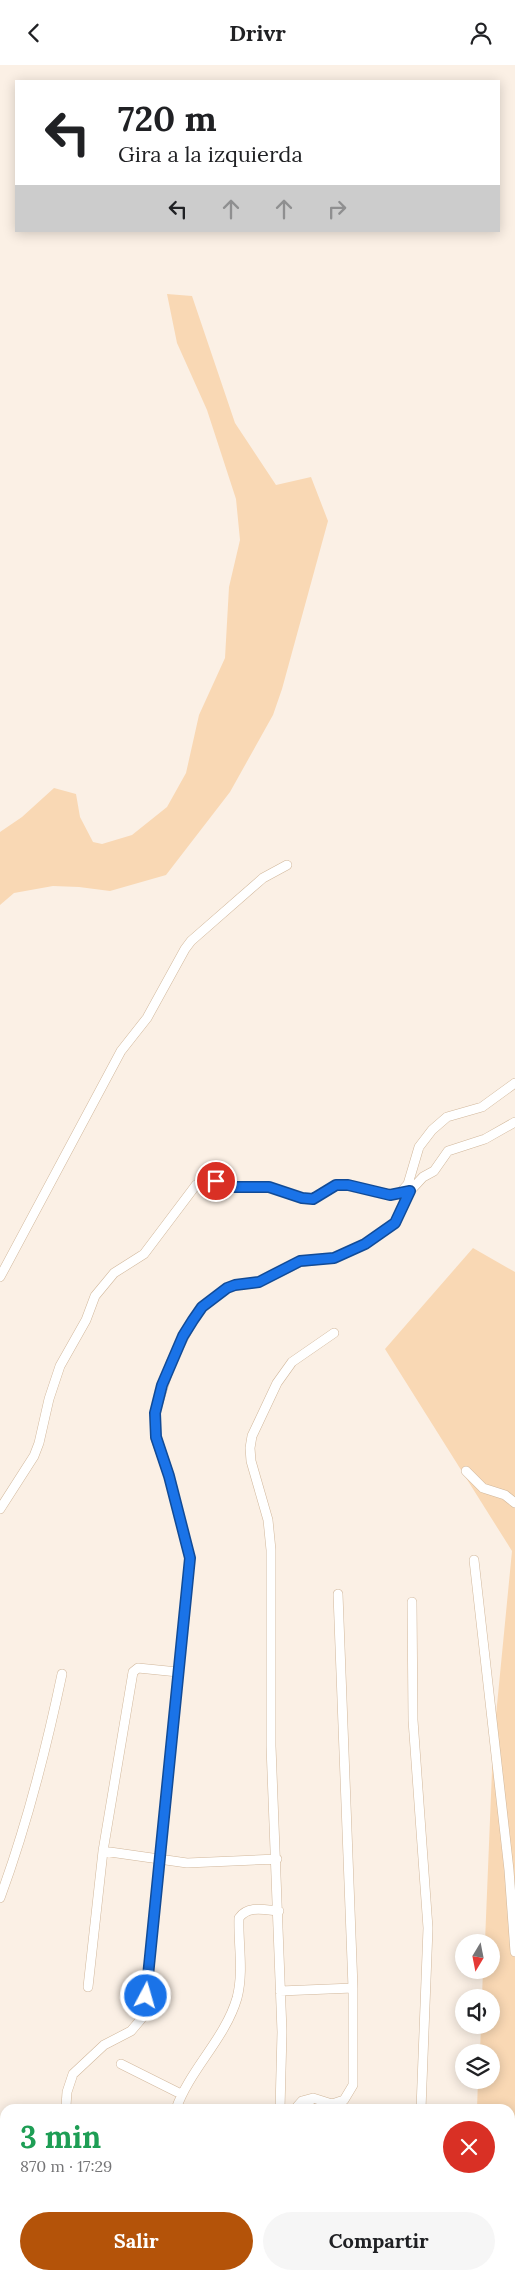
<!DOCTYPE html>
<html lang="es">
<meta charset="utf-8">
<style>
:root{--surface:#fff;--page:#f6f6f6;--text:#202124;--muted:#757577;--accent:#b45309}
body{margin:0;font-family:Lora,serif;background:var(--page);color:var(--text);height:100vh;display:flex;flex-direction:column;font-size:19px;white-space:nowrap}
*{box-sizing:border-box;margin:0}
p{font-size:16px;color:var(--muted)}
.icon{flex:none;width:28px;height:28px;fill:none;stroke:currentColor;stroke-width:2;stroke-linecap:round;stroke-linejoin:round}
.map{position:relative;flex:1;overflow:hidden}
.sheet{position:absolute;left:0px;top:2039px;width:515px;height:176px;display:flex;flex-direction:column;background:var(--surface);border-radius:15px 15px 0 0;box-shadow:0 2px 12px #0003}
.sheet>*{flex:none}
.hud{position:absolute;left:15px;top:15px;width:485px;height:152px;border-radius:0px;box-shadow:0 2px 12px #0003;background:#fff;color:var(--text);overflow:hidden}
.needle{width:32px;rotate:190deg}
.controls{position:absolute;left:455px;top:1869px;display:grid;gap:10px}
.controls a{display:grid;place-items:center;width:45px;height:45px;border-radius:50%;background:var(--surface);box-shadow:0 2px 12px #0003;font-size:25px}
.pin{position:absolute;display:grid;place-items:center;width:42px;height:42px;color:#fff;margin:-21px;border:2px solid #fff;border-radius:50%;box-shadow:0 1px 5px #0007}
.me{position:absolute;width:55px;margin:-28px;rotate:6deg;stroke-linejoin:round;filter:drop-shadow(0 0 4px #0008)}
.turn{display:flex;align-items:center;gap:18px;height:105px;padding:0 20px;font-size:22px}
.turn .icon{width:65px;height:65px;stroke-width:2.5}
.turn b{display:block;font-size:35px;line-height:42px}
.lanes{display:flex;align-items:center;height:48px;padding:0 20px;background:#0003;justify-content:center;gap:25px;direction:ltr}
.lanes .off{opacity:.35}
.round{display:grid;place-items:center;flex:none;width:52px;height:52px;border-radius:26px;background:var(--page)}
.headline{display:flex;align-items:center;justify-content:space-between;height:85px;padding:0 20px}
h1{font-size:30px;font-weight:800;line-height:38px;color:#1e9e55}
.action{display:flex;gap:10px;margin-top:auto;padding:10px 20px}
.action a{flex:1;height:58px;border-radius:30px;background:var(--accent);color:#fff;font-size:20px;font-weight:800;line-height:58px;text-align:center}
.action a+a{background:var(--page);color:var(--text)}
header{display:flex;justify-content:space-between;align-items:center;height:65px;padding:0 20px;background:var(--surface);font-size:22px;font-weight:800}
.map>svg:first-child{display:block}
.green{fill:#f9d8b4}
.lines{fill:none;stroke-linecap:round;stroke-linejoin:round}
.minor-casing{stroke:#d1b79b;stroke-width:10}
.minor{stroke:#fff;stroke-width:9}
.route-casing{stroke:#114b97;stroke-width:12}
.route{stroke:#1a73e8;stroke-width:9}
</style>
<header><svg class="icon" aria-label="back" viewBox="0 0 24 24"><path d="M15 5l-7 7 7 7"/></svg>Drivr<svg class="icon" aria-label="person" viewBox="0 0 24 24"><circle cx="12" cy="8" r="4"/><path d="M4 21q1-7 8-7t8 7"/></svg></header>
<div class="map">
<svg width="515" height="2214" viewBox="0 0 515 2214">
<rect width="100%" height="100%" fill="#fbf0e5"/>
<!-- green -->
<path class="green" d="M167,229L192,231L235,358L276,420L311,412L328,456L282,624L273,650L230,727L166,810L110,826L79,822L53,821L14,828L0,840V767L22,752L54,723L76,729L80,752L93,777L102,779L132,770L167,742L186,708L199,650L225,593L229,522L240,475L236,434L207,345L177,278Z
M473,1183L515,1207V2214H469L470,2210H510V2044H477L478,2015H491V1988L480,1987L481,1960H491V1932H482L483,1905H491V1878L485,1877L493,1681L512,1486L385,1284Z"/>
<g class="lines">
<defs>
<path id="minor" d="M0,1212L121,986L147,953L185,884L191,876L263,813L287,800
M466,1406L483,1423L505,1430L515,1438
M0,1444L34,1391L39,1378L49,1334L60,1301L86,1255L95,1231L114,1208L144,1189L196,1120L203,1116H216L235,1122H269L302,1133L313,1134L336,1121L348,1120L390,1130L400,1128L408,1119L419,1082L432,1065L447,1052L482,1042L515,1018
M474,1495L509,1805L515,1887
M412,1537L413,1655L428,1863L421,2044
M103,1786L187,1798L277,1794
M0,1833C27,1760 46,1685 62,1609
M88,1922L103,1786L133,1607L138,1603L178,1607
M280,1926L353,1923
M121,1999L181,2029
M302,2036L314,2044
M69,2044L66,2041L67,2027L73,2009L104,1980L131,1966L142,1953L146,1931L190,1493L169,1411L155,1372V1348L171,1297L193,1255L203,1242L227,1223L235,1220L259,1217L300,1197L334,1193L365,1179L395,1158L410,1126L423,1112L434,1106L448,1086L485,1074L515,1057
M176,2044C190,2004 225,1974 237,1933C244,1906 238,1879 239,1853C248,1840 265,1845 279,1846
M280,2044L282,1967L271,1681V1485L268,1455L251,1396L250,1383L252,1371L277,1318L292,1297L334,1268
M295,2044L302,2036L313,2033L332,2039L344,2035L353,2020V1923L338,1529
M510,2179L515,2175
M71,2210L79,2214
M124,2210L132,2214
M186,2210L187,2214
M260,2210L268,2214
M299,2210L300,2214
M333,2210L336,2214
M469,2210V2214
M504,2214H512"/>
</defs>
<!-- minor casing -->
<use href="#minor" class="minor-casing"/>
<!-- minor -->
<use href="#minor" class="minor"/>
</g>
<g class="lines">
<defs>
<path id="route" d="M146,1931L190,1493L169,1411L156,1372L155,1348L162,1320L183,1271L193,1255L202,1242L227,1223L235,1220L259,1217L300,1196L334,1193L365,1179L395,1158L410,1126L390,1130L348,1120H336L313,1134L302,1133L269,1122H235L216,1116"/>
</defs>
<!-- route casing -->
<use href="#route" class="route-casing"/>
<!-- route -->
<use href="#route" class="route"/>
</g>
</svg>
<div class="controls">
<a><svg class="needle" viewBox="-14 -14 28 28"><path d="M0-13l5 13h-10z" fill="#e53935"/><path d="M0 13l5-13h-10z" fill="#757577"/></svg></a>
<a><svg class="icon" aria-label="sound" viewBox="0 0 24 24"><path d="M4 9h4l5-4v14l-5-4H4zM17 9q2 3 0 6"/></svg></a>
<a><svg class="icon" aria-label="layers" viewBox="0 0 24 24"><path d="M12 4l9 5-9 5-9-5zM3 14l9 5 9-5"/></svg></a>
</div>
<div class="pin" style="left:216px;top:1116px;background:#d93025"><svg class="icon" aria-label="arrive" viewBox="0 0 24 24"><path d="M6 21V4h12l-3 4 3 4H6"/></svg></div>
<svg class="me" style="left:146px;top:1931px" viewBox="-20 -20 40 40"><circle r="17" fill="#1a73e8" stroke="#fff" stroke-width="3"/><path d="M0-11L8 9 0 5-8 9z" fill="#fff"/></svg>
<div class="hud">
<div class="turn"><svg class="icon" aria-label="left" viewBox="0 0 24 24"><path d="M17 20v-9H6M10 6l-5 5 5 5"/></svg><div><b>720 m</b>Gira a la izquierda</div></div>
<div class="lanes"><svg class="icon" aria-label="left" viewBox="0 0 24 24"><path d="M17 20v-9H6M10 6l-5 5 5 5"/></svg><svg class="icon off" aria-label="ahead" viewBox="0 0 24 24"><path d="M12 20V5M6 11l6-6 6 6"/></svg><svg class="icon off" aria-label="ahead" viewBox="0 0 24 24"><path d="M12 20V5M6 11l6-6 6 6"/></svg><svg class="icon off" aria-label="right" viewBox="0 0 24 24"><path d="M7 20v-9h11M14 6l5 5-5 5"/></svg></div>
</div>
<section class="sheet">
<div class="headline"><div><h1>3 min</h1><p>870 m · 17:29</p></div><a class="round" style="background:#d93025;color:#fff"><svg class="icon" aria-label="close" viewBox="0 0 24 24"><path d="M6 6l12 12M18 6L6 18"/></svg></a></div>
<div class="action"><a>Salir</a><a>Compartir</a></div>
</section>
</div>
